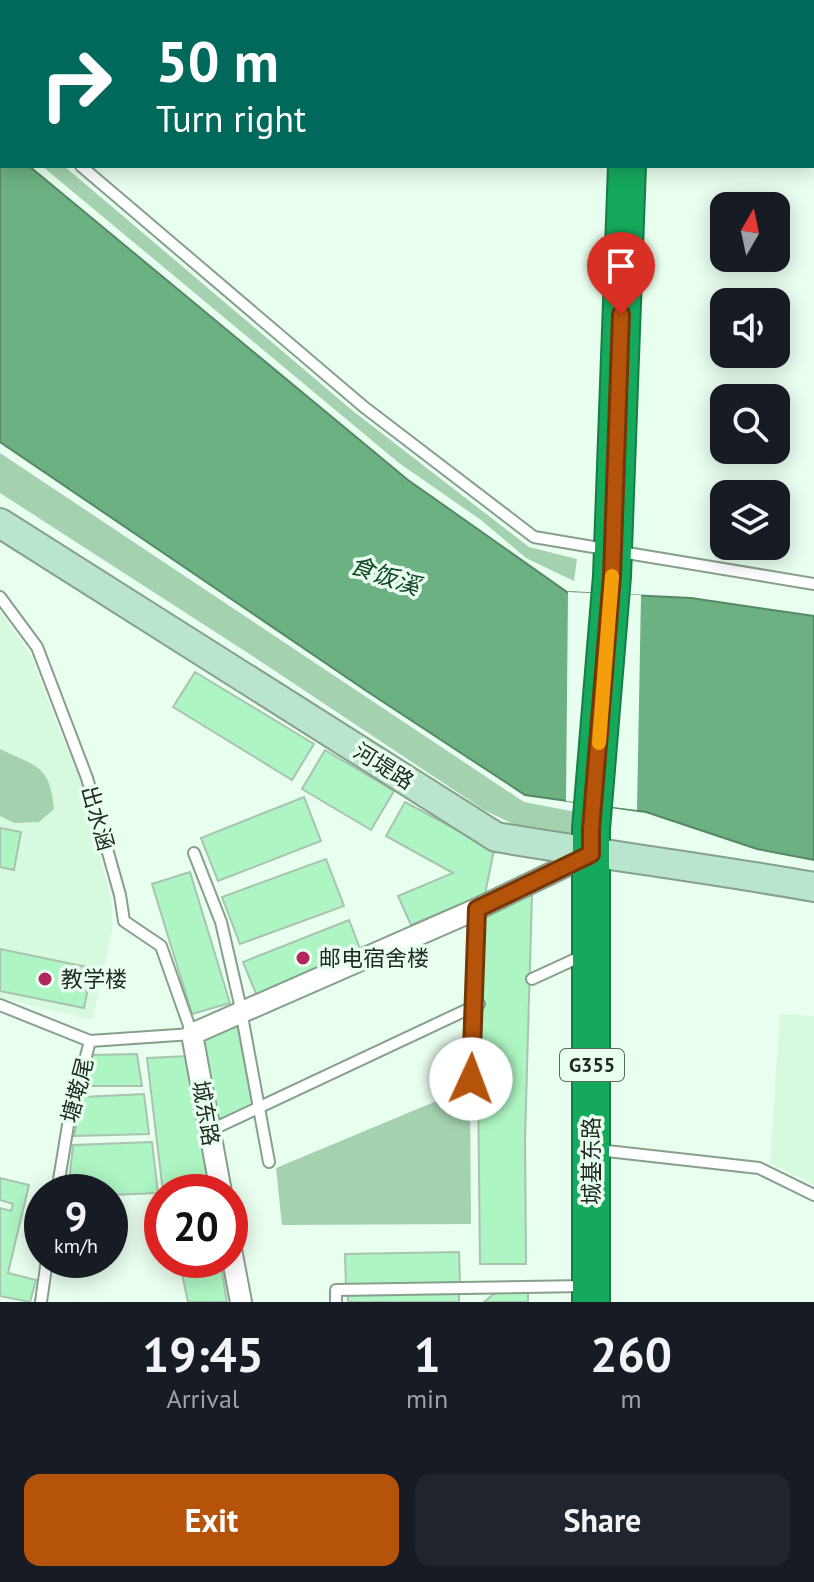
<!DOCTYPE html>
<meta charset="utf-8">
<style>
:root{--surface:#171b24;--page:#20242c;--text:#f1f3f6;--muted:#9ea1a6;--accent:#b45309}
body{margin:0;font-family:"PT Sans","Noto Sans SC",sans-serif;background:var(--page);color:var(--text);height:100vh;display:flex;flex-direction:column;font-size:30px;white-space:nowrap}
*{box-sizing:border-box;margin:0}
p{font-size:26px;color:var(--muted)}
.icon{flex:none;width:44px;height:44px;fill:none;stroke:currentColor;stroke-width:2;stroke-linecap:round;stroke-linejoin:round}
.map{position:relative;height:1302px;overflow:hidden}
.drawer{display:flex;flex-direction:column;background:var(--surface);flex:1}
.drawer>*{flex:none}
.hud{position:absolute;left:0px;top:0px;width:814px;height:168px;box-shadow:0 4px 20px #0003;background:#00695c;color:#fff;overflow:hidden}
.needle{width:52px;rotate:9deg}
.controls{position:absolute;left:710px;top:192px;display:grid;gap:16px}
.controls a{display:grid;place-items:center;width:80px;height:80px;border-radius:16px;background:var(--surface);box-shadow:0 4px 20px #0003;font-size:40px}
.speed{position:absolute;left:24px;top:1174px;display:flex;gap:16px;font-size:40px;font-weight:700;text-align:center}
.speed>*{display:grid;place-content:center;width:104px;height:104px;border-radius:50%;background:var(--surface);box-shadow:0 4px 20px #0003;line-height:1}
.speed small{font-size:20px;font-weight:400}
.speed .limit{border:12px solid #d22;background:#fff;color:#111}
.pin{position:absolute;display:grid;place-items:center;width:68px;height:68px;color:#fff;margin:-82px -34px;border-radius:50% 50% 50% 0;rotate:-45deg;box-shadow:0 0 8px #0007}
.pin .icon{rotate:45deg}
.me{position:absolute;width:88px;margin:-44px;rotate:2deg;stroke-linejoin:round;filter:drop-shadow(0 0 6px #0008)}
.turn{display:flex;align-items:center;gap:28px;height:168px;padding:0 24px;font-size:36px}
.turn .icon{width:104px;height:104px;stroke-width:2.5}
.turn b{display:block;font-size:56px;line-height:68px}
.eta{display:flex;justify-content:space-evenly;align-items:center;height:136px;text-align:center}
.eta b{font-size:48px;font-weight:700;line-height:56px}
.primary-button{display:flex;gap:16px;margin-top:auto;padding:16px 24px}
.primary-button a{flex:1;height:92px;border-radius:16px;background:var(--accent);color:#fff;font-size:32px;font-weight:700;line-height:92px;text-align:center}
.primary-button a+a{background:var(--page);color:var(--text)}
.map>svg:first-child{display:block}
.built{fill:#d7f9df}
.green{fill:#a4d2b0}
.water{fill:#6cb181;stroke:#558864;stroke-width:2}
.pier{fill:#e8feee}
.building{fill:#adf5c2;stroke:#a9c3b0;stroke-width:2}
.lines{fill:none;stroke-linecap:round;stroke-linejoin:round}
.lane-casing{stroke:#879f8d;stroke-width:14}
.street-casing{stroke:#879f8d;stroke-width:24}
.secondary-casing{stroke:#879f8d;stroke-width:32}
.highway-casing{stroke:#187c47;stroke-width:40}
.lane{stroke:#fff;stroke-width:10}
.street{stroke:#fff;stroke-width:20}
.secondary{stroke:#b9e5ce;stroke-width:28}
.highway{stroke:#15a95c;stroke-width:36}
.route-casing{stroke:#753606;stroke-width:20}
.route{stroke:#b45309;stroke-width:14}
.slow{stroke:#f59e0b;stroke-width:14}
.poi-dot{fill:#b3265d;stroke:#e8feee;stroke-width:3}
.labels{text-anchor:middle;stroke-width:7;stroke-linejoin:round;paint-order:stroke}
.shield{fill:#e8feee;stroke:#5b695e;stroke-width:2}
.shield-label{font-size:20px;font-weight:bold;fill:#1f2921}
.street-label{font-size:22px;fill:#1f2921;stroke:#e8feee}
.poi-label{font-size:22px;fill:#1f2921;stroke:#e8feee;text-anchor:start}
.water-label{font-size:24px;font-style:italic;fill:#134727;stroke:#e8feee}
</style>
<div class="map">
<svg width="814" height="1302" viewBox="0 0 814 1302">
<rect width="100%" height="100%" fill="#e8feee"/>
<!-- built -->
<path class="built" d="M0,611L31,655L62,737L81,779L112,904V931L92,1020L0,998Z
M780,1014L814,1016V1185L770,1163Z"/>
<!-- green -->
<path class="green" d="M42,166H64L353,411L529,547L577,559L574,581L526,558L481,520L399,463Z
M0,453L524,802L576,812L577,843L530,832L484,810L257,659L0,493Z
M0,749C37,767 50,765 54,809L39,822L14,823L0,816Z
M470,1087L471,1224L282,1225L276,1168Z"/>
<!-- water -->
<path class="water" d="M0,142L2,144V166H29L408,480L567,592L691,598L814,616V860L757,849L646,812L525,795L368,692L0,442Z"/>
<!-- pier -->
<path class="pier" d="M568,592L641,595L637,810L566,801Z"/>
<!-- building -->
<path class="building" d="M195,672L314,744L292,780L173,707Z
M325,750L394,791L371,830L302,789Z
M304,797L321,841L218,881L201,838Z
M405,802L494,850L485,894L411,925L398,896L453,873L386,836Z
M0,828L21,832L14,870L0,867Z
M326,859L344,906L240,944L222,897Z
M190,872L230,1003L192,1014L152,884Z
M532,894L525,1139L526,1264H480L478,1083L484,918Z
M349,920L362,954L257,996L243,962Z
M0,949L92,968L84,1008L0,991Z
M237,1023L253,1106L214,1121L200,1039Z
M137,1054L142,1086H89L92,1055Z
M188,1056L208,1184L163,1192L147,1058Z
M144,1094L149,1134L74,1136L82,1097Z
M152,1142L158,1193L110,1195V1192H68L73,1145Z
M0,1178L29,1185L8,1273L36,1280L30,1302L0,1296V1208L11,1211L13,1204L0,1200Z
M459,1252L460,1284L346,1287L345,1254Z
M179,1260H220L227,1302H188Z
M459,1291V1302H348V1294Z
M495,1293H528V1302H484Z"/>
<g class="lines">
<defs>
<path id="lane" d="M0,98L2,100
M81,166L364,407L534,537L605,549
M621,552L814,584
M0,597L37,647L87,778L120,895L124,921L161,946L192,1034L90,1041L0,1005
M194,853L221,922L239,1000L269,1162
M532,979L582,956
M471,1079L477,909
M209,1131L479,1004
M598,1150L759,1168L814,1195
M57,1192L68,1125L90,1041
M41,1302L47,1260
M336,1302V1290L586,1286"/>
<path id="street" d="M221,1192L192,1034L477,909L591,854
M230,1244L241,1302"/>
<path id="secondary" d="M0,523L496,837C602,855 708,868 814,887"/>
<path id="highway" d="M641,2V0
M591,1302V829L612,576L627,166"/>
</defs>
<!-- lane casing -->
<use href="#lane" class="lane-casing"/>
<!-- street casing -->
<use href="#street" class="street-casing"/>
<!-- secondary casing -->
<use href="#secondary" class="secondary-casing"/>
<!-- highway casing -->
<use href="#highway" class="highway-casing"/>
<!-- lane -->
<use href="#lane" class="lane"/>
<!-- street -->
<use href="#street" class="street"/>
<!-- secondary -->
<use href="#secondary" class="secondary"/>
<!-- highway -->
<use href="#highway" class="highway"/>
</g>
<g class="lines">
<defs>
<path id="route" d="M471,1079L477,909L591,854V829L612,576L621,314"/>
</defs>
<!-- route casing -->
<use href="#route" class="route-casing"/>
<!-- route -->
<use href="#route" class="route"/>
<!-- slow -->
<path class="slow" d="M599,743L612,576"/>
</g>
<!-- markers -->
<g class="poi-dot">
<circle cx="303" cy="958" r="8"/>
<circle cx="45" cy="979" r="8"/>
</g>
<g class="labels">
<!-- shield labels -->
<rect class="shield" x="560" y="1049" width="64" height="32" rx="6"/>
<g class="shield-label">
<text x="592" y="1072">G355</text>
</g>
<!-- street labels -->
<g class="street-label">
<text transform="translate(384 766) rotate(32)" y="8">河堤路</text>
<text transform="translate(98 818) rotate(74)" y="8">出水涵</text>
<text transform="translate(77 1090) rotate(-75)" y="8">塘墘尾</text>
<text transform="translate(206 1113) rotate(80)" y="8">城东路</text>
<text transform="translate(591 1161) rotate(-90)" y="8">城基东路</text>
</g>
<!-- poi labels -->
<g class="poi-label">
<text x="319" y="966">邮电宿舍楼</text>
<text x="61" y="987">教学楼</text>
</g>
<!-- water labels -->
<g class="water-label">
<text transform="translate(385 576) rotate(19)" y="8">食饭溪</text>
</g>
</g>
</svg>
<div class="controls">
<a><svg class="needle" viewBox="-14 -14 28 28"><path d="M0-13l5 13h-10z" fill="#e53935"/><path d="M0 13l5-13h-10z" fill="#9ea1a6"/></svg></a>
<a><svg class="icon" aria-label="sound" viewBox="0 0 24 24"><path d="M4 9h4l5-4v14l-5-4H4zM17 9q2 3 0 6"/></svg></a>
<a><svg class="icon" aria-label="search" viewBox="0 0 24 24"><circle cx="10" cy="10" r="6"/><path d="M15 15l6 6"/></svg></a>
<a><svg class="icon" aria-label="layers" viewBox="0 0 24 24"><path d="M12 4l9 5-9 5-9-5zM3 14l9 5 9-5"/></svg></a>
</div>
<div class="speed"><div>9<small>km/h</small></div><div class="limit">20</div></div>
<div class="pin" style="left:621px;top:314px;background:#d93025"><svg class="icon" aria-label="arrive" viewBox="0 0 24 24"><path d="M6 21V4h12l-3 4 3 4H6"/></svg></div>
<svg class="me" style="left:471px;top:1079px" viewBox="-20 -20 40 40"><circle r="19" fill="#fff"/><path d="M0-13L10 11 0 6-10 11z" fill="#b45309"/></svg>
<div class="hud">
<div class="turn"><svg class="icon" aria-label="right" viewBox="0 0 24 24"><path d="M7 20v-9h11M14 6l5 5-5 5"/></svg><div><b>50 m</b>Turn right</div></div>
</div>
</div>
<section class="drawer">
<div class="eta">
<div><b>19:45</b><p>Arrival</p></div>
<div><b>1</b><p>min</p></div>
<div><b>260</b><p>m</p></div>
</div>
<div class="primary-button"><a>Exit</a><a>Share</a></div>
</section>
